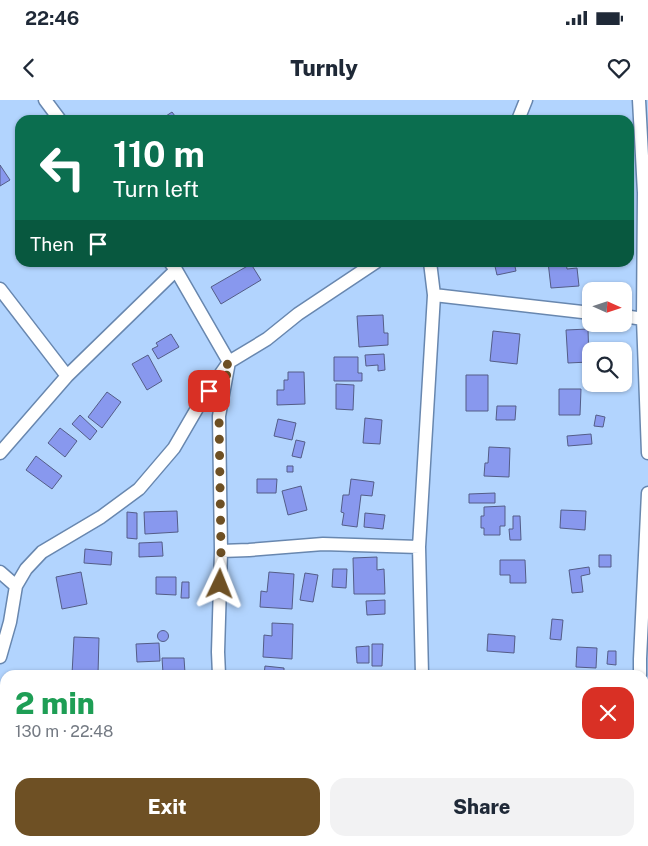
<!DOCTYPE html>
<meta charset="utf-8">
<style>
:root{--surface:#fff;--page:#f2f2f3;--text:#1f2937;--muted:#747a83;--accent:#6e5024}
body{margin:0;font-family:"Public Sans",sans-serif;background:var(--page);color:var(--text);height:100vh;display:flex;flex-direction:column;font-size:19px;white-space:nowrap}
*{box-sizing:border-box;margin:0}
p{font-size:16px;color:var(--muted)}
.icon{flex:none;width:28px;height:28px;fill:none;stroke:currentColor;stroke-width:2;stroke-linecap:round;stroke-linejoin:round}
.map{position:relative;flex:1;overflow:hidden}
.side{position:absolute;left:0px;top:570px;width:649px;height:176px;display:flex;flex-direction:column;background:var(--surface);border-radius:15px 15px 0 0;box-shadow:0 1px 4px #0004}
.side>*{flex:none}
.top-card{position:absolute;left:15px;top:15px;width:619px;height:152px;border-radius:15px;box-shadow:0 1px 4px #0004;background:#0b6e4f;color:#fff;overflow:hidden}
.needle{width:32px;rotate:93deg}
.fabs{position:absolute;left:582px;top:182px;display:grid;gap:10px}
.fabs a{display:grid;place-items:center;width:50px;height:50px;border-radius:10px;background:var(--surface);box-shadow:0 1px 4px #0004;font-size:25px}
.pin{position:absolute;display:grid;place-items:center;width:42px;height:42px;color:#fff;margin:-21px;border-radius:10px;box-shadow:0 2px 8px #0006}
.me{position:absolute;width:55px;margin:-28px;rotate:2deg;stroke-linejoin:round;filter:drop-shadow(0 0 4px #0008)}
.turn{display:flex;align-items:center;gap:18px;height:105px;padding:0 15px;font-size:22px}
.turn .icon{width:65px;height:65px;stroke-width:2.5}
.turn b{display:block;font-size:35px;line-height:42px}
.then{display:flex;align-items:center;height:48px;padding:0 15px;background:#0003;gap:10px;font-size:19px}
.round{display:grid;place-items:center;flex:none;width:52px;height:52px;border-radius:15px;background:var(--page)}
.headline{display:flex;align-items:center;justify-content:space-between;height:85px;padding:0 15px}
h1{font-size:30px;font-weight:800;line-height:38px;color:#1e9e55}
.cta{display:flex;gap:10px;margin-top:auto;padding:10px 15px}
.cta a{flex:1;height:58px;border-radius:15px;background:var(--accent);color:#fff;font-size:20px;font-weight:800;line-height:58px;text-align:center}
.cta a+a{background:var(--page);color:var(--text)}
.status{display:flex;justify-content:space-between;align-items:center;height:35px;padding:0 25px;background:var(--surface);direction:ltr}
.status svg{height:14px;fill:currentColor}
header{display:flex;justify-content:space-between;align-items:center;height:65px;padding:0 15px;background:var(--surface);font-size:22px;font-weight:800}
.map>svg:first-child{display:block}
.building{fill:#8898ee;stroke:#545d87}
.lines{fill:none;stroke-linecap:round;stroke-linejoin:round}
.minor-casing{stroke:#6887af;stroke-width:15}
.minor{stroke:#fff;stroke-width:12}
.route{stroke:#6e5024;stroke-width:9;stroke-dasharray:0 16.2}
</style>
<div class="status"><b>22:46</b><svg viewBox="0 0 49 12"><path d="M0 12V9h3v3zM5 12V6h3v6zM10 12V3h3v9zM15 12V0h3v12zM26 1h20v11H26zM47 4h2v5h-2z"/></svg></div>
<header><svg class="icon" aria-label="back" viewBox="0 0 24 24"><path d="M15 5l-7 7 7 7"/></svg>Turnly<svg class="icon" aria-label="heart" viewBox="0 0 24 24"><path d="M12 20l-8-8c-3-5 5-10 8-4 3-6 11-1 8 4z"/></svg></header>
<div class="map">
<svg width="648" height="746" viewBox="0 0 648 746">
<rect width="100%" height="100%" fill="#b2d4fe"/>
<!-- building -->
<path class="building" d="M172,12L178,20H160Z
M0,65L10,80L0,86Z
M494,162H514L516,171L497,175Z
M548,162H566L567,169L577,168L579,186L551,188Z
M251,164L261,180L221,204L211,187Z
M383,215L384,233H388V245L359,247L357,216Z
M588,229L589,262L568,263L566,230Z
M493,231L520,234L517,264L490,261Z
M171,234L179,247L158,259L152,249L158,246L156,243Z
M384,254L385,270L378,271V265L366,266L365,255Z
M148,255L162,281L147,290L132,264Z
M334,257H358V273H362V281H334Z
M288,272H304L305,304L277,305V290H284V280H288Z
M466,275H488V311H466Z
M336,284L354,285L353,310L336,309Z
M559,289H581L580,315H559Z
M107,292L121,302L102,328L88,317Z
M497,306H516L515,320H496Z
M80,315L97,331L90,340L72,324Z
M596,315L605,317L603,327L594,326Z
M365,318L382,320L380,344L363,343Z
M278,319L296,323L292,340L274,336Z
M60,328L77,341L65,357L48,343Z
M591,334L592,344L568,346L567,336Z
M296,340L305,342L301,358L292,356Z
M489,347L510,348L509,377L484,376L485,363H488Z
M36,356L62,376L52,389L26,370Z
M287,366H293V372H287Z
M257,379H277L276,393H257Z
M351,379L374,382L372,396L361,395L357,427L342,425L344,413L341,412L343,395H349Z
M301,386L307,410L288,415L282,391Z
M495,393V403H469V394Z
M505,406V426H500V435H484V428H481V416H484V407Z
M561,410L586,411L585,430L560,428Z
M177,411L178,432L145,434L144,412Z
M127,412L137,413V439L127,438Z
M365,413L385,415L383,429L364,427Z
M513,416H520L521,440H510L509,429H513Z
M162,442L163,456L139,457V443Z
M85,449L112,452L111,465L84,463Z
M599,455H611V467H599Z
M377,457V470L384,469L385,494H354L353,458Z
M500,460H525L526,483H510V475H500Z
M589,467L590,474L581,476L583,492L572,493L569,470Z
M333,469H347L346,488L332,487Z
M81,472L87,504L62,509L56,477Z
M269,472L294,474L292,509L260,507L261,491L267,492Z
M305,473L318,475L313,502L300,500Z
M156,477H176V495L156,494Z
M182,482H189V498H181Z
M385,500V514L367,515L366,501Z
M552,519L563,520L561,540L550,539Z
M272,523L293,524L292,559L263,557L264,535L272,536Z
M157.5 536a5.5 5.5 0 1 1 11 0a5.5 5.5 0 1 1-11 0Z
M488,534L515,536L514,553L487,551Z
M74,537L99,538L98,574H72Z
M159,543L160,561L137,562L136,544Z
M372,544H383L382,566H372Z
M369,546V563H357L356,547Z
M577,547L597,548L596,568L576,567Z
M608,551H616V565L607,564Z
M162,558H184L185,573H163Z
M265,566L284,568V575H264Z
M644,703L648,704V709L645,719L644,718Z
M179,741H201V746H179Z
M263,741H281V746H264Z"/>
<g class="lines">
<defs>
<path id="minor" d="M45,0L60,20
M639,0L644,93L643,219L648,353
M518,20L526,0
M170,162L176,170L229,262L219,316L221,451L218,552L219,575
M0,189L67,276
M434,195L591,213
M624,216L643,219
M0,353L67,276L176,170
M221,451L249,450L323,444L419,447
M0,472L16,486
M0,557L10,522L16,486L26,469L42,452L101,417L139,389L174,348L199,305L229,262L267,239L298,214L376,162
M422,575L419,447L434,195L430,162
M640,575V559L648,393
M0,650L5,653
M644,674V692
M148,741L149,746
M425,741V746
M557,741L562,746"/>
</defs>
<!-- minor casing -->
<use href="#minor" class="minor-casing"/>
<!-- minor -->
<use href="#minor" class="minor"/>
</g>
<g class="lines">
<!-- route -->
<path class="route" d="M209,291L229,262L219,316L221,451L220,484"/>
</g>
</svg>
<div class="fabs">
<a><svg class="needle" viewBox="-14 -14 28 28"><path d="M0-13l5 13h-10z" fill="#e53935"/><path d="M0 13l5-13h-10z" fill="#747a83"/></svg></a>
<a><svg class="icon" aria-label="search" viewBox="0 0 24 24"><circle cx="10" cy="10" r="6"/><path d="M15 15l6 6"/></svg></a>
</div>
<div class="pin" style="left:209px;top:291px;background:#d93025"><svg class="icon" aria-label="arrive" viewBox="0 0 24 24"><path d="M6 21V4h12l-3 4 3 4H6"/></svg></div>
<svg class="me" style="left:220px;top:484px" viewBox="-20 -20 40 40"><path d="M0-17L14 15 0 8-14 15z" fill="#6e5024" stroke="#fff" stroke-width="4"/></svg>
<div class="top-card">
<div class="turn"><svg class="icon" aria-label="left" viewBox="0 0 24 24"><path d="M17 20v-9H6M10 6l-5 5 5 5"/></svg><div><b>110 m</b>Turn left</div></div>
<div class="then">Then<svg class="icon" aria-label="arrive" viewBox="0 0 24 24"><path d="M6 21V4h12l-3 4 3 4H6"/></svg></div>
</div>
<section class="side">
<div class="headline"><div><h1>2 min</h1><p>130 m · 22:48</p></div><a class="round" style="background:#d93025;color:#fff"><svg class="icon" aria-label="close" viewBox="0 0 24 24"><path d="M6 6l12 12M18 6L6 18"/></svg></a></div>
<div class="cta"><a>Exit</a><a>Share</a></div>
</section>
</div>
